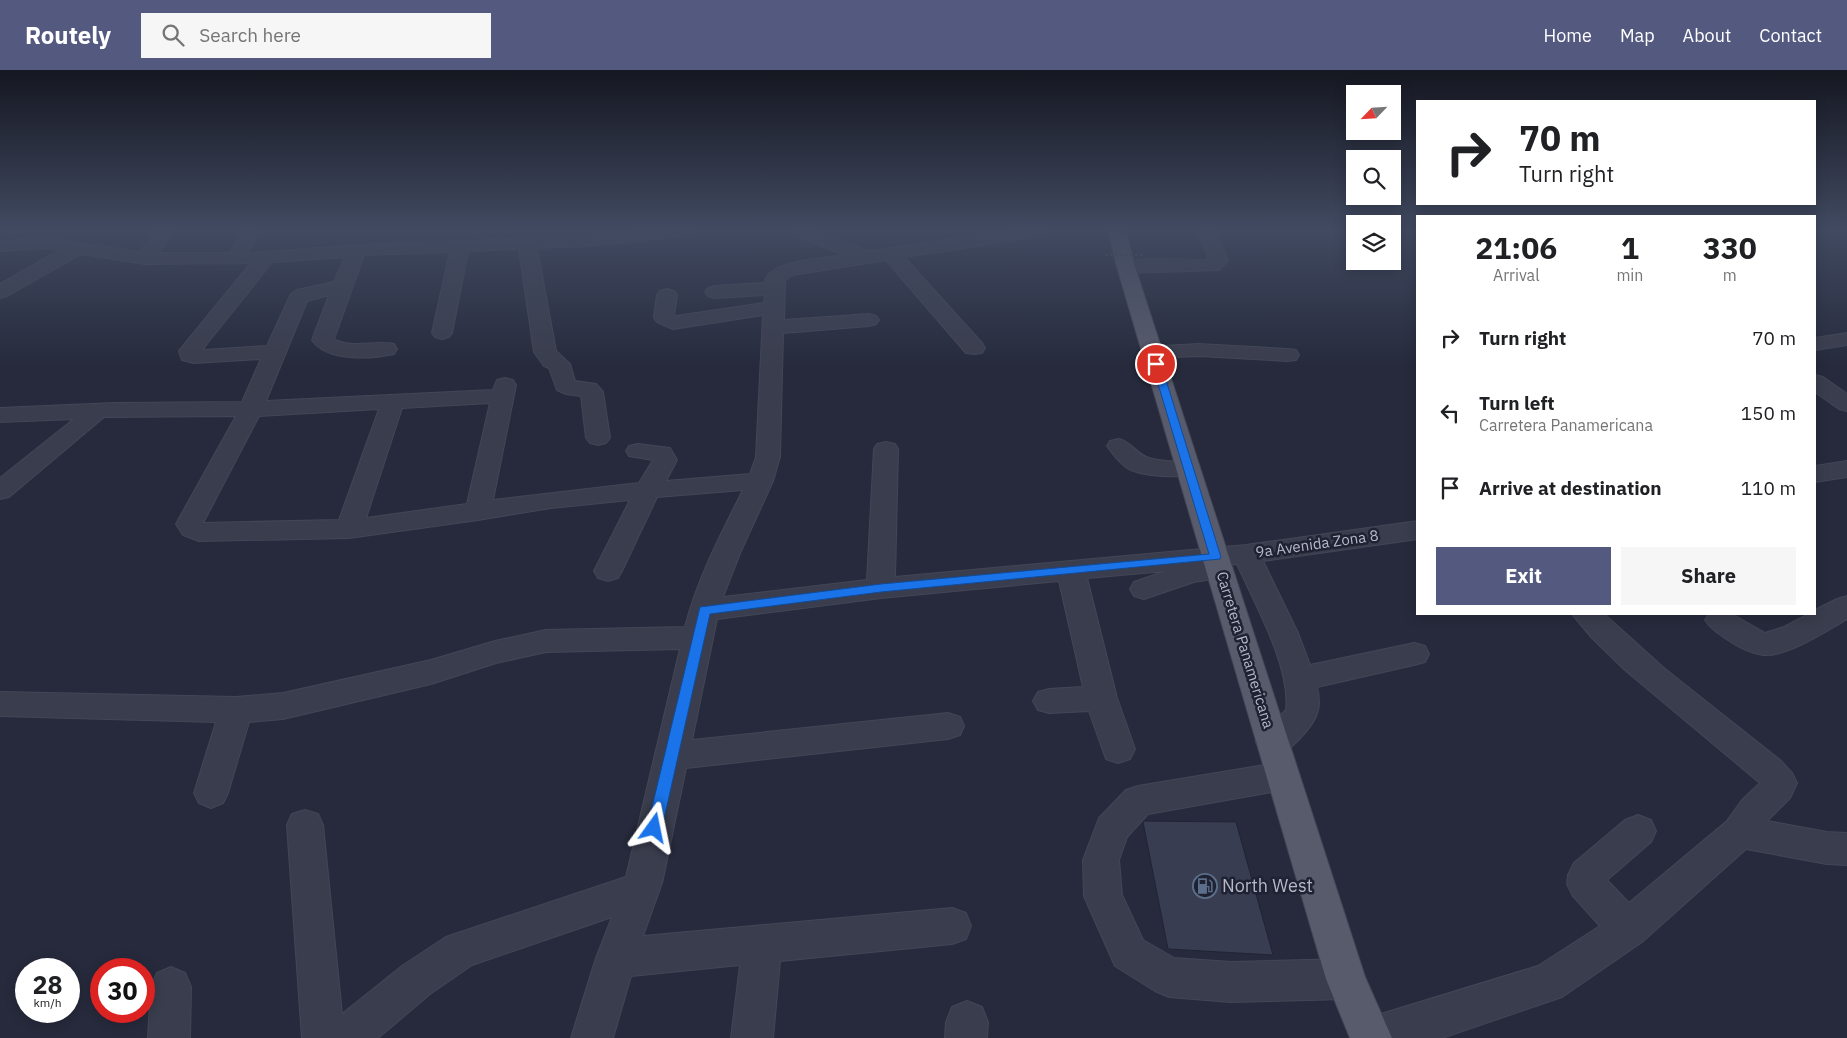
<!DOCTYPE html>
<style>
:root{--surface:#fff;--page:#f6f6f6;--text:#202124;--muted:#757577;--accent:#545980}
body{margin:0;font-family:"IBM Plex Sans",sans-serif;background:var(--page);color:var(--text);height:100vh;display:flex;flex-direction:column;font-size:19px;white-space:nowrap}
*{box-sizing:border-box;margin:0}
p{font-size:16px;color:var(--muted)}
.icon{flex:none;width:28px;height:28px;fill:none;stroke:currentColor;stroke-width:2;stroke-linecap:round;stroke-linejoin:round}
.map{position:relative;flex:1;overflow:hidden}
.side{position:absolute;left:1416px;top:145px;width:400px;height:400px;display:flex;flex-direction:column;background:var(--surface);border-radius:0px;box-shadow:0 2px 12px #0003}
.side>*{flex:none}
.hud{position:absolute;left:1416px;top:30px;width:400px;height:105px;border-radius:0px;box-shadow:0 2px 12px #0003;background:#fff;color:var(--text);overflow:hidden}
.needle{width:32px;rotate:245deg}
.buttons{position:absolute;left:1346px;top:15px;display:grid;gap:10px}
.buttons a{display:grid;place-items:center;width:55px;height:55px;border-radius:0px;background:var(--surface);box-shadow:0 2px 12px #0003;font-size:25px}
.speed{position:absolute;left:15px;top:888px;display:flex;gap:10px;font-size:25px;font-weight:700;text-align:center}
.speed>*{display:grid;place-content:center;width:65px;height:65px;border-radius:50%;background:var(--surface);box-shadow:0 2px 12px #0003;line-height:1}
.speed small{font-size:12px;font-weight:400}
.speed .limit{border:8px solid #d22;background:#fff;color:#111}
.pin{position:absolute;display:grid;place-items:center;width:42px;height:42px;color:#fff;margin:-21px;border:2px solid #fff;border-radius:50%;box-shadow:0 1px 5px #0007}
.me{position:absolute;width:55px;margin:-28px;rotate:12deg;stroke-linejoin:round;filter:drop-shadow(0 0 4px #0008)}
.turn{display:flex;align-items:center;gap:18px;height:105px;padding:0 20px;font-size:22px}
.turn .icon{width:65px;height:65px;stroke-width:2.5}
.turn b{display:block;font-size:35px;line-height:42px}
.eta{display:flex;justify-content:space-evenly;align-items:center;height:85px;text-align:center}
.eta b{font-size:30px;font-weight:800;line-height:35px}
.button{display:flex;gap:10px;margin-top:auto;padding:10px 20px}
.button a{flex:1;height:58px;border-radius:0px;background:var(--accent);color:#fff;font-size:20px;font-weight:800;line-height:58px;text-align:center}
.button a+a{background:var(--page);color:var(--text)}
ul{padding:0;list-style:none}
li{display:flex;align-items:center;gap:15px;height:75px;padding:0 20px}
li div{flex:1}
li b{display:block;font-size:19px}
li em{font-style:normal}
header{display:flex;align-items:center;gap:30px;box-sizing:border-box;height:70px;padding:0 25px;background:var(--accent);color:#fff}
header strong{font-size:24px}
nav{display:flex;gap:28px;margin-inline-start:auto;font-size:18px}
.search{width:350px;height:45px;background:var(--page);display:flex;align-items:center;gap:12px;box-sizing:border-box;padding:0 18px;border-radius:0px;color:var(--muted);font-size:19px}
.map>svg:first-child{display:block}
.building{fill:#393d52;stroke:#212434}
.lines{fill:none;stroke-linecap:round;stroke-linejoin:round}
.minor-casing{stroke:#434656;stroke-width:2}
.major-casing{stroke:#434656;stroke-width:2}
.minor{fill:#3a3d4d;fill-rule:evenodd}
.major{fill:#585b6c;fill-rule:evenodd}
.path-bridge{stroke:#414e55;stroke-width:2.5;stroke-dasharray:2.5 2.5;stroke-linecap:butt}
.route{fill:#1a73e8;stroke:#114b97}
.labels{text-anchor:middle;stroke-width:5;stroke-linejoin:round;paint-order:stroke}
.street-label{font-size:15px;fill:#b6b8c8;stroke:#1f2232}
.near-poi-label{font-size:18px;fill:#b6b8c8;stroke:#1f2232;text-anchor:start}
</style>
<header>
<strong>Routely</strong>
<div class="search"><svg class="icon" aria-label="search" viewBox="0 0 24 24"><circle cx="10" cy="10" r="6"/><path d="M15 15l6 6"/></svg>Search here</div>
<nav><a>Home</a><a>Map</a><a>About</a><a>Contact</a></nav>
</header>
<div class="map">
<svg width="1847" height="968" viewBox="0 0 1847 968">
<rect width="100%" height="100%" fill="#262a3c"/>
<!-- building -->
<path class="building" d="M1144,751L1236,752L1273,885L1168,879L1143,752Z"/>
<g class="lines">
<defs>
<path id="minor" d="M156,161H174L158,183H230L241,161H259L248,183L375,174L588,166L636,161H694L691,165L685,166L588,176L537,178L556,281L570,294L575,311L596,314L603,322L610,368L606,373L598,375L590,373L586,368L581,326L566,324L557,320L549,298L544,296L534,282L519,179L468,181L452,263L449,267L442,269L435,267L432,263L450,182L364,185L334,269C351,279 375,270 394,274L397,279L394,284C371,289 327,292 312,270L329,225L307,231L266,331L493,320L497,310L505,308L513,310L516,315L493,430L639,413L653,390L629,386L626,381L629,376L638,374L670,378L677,390L666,411L750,404L756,387L763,245L673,259L657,252L654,248L657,225L660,221L667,219L674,221L677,225L674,245L676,246L764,233L765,225L715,228L708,226L705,222L708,218L715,216L765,213C766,190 827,188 845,185L793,165L790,161H814L869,181L1011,161H1052L1049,165L1043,166L904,187L982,273L985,278L982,283L974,284L966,283L886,190L792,205L785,210L784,250L869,244L876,246L879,250L876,254L869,256L783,263L780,387L773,411L741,481L723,527L867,510L874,379L877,374L886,372L895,374L898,379L895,507L1246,475L1418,451V469L1263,491L1298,563L1310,595L1414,573L1425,576L1429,584L1425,592L1414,595L1317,617C1319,625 1320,632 1318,640C1315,655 1288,686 1272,685C1269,685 1264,683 1261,681L1256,672L1261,663L1286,640C1291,597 1255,534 1237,494L1213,496L1216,502L1212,509L1194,512L1144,529L1134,526L1130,519L1134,512L1166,501L1087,508L1117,628L1135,679L1130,689L1118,693L1106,689L1089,641L1049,643L1038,640L1033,631L1038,622L1049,619L1083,617L1059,511L881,528L717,549L692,670L948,643L960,647L964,656L960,665L948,669L686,698L662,813L643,866L952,838L966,843L971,856L966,869L952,874L780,891L773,968H731L740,895L631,906L613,968H571L596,888L612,847L472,895L430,924L378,968H302L287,755L292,744L305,740L318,744L323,755L342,944L402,896L446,867L626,807L680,579L546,582L496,593L431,614L283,649L249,652L228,723L223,733L211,738L199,733L194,723L216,652L0,646V622L236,627L283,623L431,590L495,571L546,560L685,557C697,509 721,464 743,420L657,427L622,501L618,508L608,511L598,508L594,501L630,430L551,438L478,450L349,468L199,471L183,465L176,454L236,346L104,347L9,427L0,429V408L74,349L0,352V338L115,333L242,332L261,289L194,293L182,290L179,281L251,193L145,194L81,184L7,226L0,228V214L60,180L47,178L0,181V171L47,168L140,182ZM345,187L334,212L297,220L291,224L267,276L202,280L272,192ZM490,333L467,434L366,448L402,338ZM379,339L339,450L203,453L259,346Z
M1197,161H1215L1228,190L1219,200L1126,203L1119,201L1117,197L1119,193C1147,186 1179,190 1207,190L1209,189Z
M1847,263V275L1815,280V268Z
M1198,274L1288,279L1296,280L1299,285L1296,290L1288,291L1198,286L1152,288L1144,287L1141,282L1144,277Z
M1815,305L1823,307L1847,324V341L1839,339L1815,322Z
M1119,369C1132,372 1137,385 1149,388C1165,393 1181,390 1197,394L1200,399L1197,404C1182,408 1143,407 1129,399C1121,395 1112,383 1107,376L1110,371Z
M1847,391V407L1815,412V396Z
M1847,526V549C1826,561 1787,587 1763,585C1750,583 1738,577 1728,570C1719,564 1711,559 1705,550L1709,544H1732L1765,563L1784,557L1809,544H1815V540L1837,529Z
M1572,544H1604L1665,599L1780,690L1792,703L1797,713L1790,728L1767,751L1827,762L1847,763V795L1827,794L1746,779L1642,872L1562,927L1442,968H1350L1356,953L1371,947L1538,896L1600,856L1573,826L1567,814L1568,805L1574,793L1625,750L1638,745L1651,750L1656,761L1651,772L1607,810L1629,833L1727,751L1742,730L1760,713L1625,600L1592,568Z
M1283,692L1295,696L1300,706L1295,716L1283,720L1148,744L1127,767L1119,790L1122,825L1143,870L1174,888L1231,892L1346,889L1360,895L1366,909L1360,923L1346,929L1231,932L1169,927L1155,921L1115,896L1084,826L1083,790L1099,748L1126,720L1138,716Z
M171,897L185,903L191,917L190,968H148L151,917L157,903Z
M967,931L982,937L988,952L987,968H945L946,952L952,937Z"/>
<path id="major" d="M1108,161H1126L1135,197L1365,907L1392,968H1350L1326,909L1117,197Z"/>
</defs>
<!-- minor casing -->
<use href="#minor" class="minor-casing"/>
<!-- major casing -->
<use href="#major" class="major-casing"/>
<!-- minor -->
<use href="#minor" class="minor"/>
<!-- major -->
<use href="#major" class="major"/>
<!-- path-bridge -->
<path class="path-bridge" d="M1105,185H1143"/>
</g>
<!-- sky -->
<linearGradient id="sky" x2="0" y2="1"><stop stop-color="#151721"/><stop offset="0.54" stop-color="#414a61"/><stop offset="1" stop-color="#414a61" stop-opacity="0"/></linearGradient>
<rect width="1847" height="296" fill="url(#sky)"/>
<!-- route -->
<path class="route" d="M1153,292H1156L1161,294L1221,487L1220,489L881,522L710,544L662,758L660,763L654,765L649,763L647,758L700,537L881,514L1209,484L1152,294Z"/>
<!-- icons -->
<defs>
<symbol id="fuel-ring" viewBox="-11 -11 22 22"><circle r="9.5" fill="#1f2232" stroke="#5c6f8a" stroke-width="1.5"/><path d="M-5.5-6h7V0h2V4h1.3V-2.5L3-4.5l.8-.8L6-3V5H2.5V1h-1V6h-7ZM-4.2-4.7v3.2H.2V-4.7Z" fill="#5c6f8a"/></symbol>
</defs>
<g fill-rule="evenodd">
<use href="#fuel-ring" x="1191" y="802" width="28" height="28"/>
</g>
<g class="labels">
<!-- street labels -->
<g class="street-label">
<text transform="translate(1317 474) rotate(-8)" y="5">9a Avenida Zona 8</text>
<text transform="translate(1245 580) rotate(73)" y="5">Carretera Panamericana</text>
</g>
<!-- near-poi labels -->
<g class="near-poi-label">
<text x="1222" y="822">North West</text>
</g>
</g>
</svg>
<div class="buttons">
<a><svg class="needle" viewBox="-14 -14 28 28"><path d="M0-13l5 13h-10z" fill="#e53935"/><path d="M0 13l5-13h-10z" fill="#757577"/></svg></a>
<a><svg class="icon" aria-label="search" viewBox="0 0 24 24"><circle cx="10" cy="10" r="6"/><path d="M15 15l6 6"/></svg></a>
<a><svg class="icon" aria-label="layers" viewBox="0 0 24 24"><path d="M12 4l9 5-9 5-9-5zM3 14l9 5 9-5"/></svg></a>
</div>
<div class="speed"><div>28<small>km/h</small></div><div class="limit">30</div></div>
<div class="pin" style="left:1156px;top:294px;background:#d93025"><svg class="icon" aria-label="arrive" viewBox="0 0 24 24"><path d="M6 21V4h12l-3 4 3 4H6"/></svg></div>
<svg class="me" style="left:654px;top:758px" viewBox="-20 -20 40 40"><path d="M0-17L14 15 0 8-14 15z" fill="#1a73e8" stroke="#fff" stroke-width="4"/></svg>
<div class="hud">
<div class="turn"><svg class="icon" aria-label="right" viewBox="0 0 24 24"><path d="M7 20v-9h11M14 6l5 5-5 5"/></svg><div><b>70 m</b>Turn right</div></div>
</div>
<section class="side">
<div class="eta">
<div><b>21:06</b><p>Arrival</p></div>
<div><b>1</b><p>min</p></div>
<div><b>330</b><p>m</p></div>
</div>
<ul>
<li><svg class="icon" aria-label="right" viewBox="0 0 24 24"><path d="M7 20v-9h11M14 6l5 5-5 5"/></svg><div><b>Turn right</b></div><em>70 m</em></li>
<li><svg class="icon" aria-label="left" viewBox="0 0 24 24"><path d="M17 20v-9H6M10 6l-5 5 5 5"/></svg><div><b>Turn left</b><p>Carretera Panamericana</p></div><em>150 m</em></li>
<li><svg class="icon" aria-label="arrive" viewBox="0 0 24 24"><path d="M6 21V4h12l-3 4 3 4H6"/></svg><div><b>Arrive at destination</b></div><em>110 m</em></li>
</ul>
<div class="button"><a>Exit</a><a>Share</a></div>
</section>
</div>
